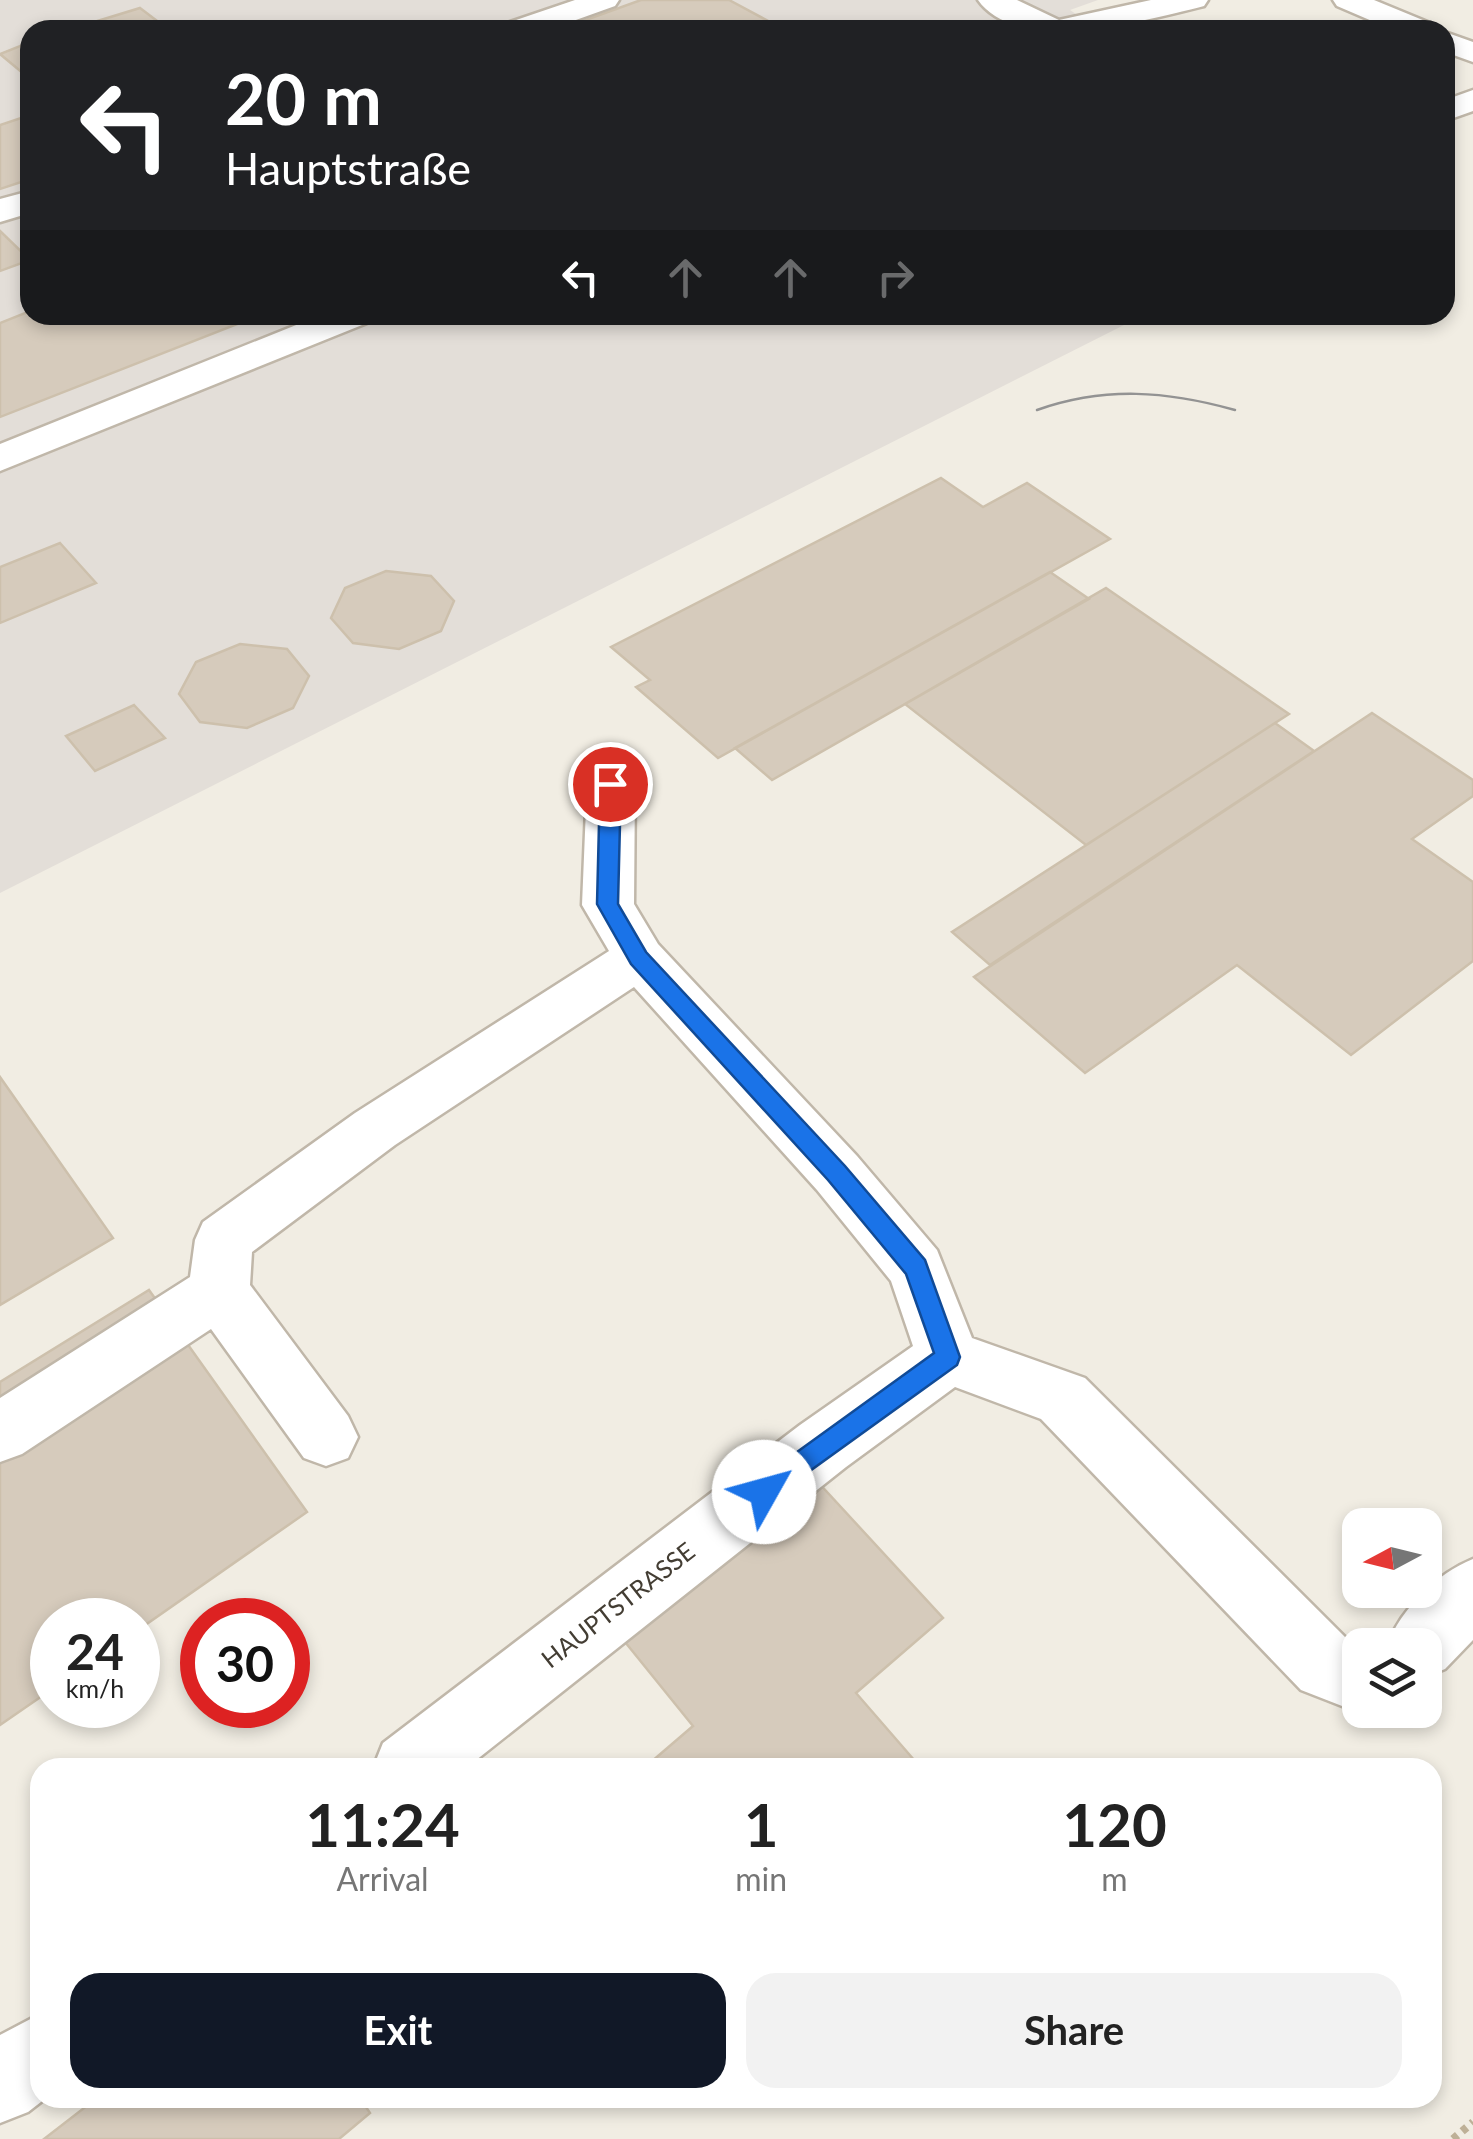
<!DOCTYPE html>
<meta charset="utf-8">
<style>
:root{--surface:#fff;--page:#f2f2f2;--text:#222;--muted:#767676;--accent:#111827}
body{margin:0;font-family:Lato,sans-serif;background:var(--page);color:var(--text);height:100vh;display:flex;flex-direction:column;font-size:38px;white-space:nowrap}
*{box-sizing:border-box;margin:0}
p{font-size:32px;color:var(--muted)}
.icon{flex:none;width:55px;height:55px;fill:none;stroke:currentColor;stroke-width:2;stroke-linecap:round;stroke-linejoin:round}
.map{position:relative;flex:1;overflow:hidden}
.drawer{position:absolute;left:30px;top:1758px;width:1412px;height:350px;display:flex;flex-direction:column;background:var(--surface);border-radius:30px;box-shadow:0 5px 15px #0003}
.drawer>*{flex:none}
.top-card{position:absolute;left:20px;top:20px;width:1435px;height:305px;border-radius:30px;box-shadow:0 5px 15px #0003;background:#202124;color:#fff;overflow:hidden}
.needle{width:65px;rotate:263deg}
.controls{position:absolute;left:1342px;top:1508px;display:grid;gap:20px}
.controls a{display:grid;place-items:center;width:100px;height:100px;border-radius:20px;background:var(--surface);box-shadow:0 5px 15px #0003;font-size:50px}
.speed{position:absolute;left:30px;top:1598px;display:flex;gap:20px;font-size:50px;font-weight:700;text-align:center}
.speed>*{display:grid;place-content:center;width:130px;height:130px;border-radius:50%;background:var(--surface);box-shadow:0 5px 15px #0003;line-height:1}
.speed small{font-size:25px;font-weight:400}
.speed .limit{border:15px solid #d22;background:#fff;color:#111}
.pin{position:absolute;display:grid;place-items:center;width:85px;height:85px;color:#fff;margin:-42px;border:5px solid #fff;border-radius:50%;box-shadow:0 2px 10px #0007}
.me{position:absolute;width:110px;margin:-55px;rotate:52deg;stroke-linejoin:round;filter:drop-shadow(0 0 8px #0008)}
.turn{display:flex;align-items:center;gap:35px;height:210px;padding:0 40px;font-size:45px}
.turn .icon{width:130px;height:130px;stroke-width:2.5}
.turn b{display:block;font-size:70px;line-height:85px}
.lanes{display:flex;align-items:center;height:95px;padding:0 40px;background:#0003;justify-content:center;gap:50px;direction:ltr}
.lanes .off{opacity:.35}
.eta{display:flex;justify-content:space-evenly;align-items:center;height:170px;text-align:center}
.eta b{font-size:60px;font-weight:700;line-height:70px}
.cta{display:flex;gap:20px;margin-top:auto;padding:20px 40px}
.cta a{flex:1;height:115px;border-radius:30px;background:var(--accent);color:#fff;font-size:40px;font-weight:700;line-height:115px;text-align:center}
.cta a+a{background:var(--page);color:var(--text)}
.map>svg:first-child{display:block}
.industrial{fill:#e3ded8}
.building{fill:#d6cbbc;stroke:#cdc0ac;stroke-width:2.5}
.lines{fill:none;stroke-linecap:round;stroke-linejoin:round}
.minor-casing{stroke:#c0b7a9;stroke-width:5}
.path{stroke:#beb097;stroke-width:8;stroke-dasharray:6 6;stroke-linecap:butt}
.minor{fill:#fff;fill-rule:evenodd}
.tram{stroke:#939393;stroke-width:2.5}
.route{fill:#1a73e8;stroke:#114b97;stroke-width:2.5}
.labels{text-anchor:middle;stroke-width:9;stroke-linejoin:round;paint-order:stroke}
.street-label{font-size:25px;fill:#433d33;stroke:#fff}
</style>
<div class="map">
<svg width="1473" height="2139" viewBox="0 0 1473 2139">
<rect width="100%" height="100%" fill="#f1ede3"/>
<!-- industrial -->
<path class="industrial" d="M0,0H1098L1070,10L1099,30H30V315H1119L1130,322L0,893Z"/>
<!-- building -->
<path class="building" d="M641,0H729L785,30H594L580,22Z
M140,8L169,30H68Z
M30,42V79L0,54Z
M30,115V179L0,189V125Z
M0,231L30,260L0,271Z
M30,311V315H260L0,417V323Z
M941,478L983,507L1027,483L1110,539L718,758L636,687L650,680L611,647Z
M60,543L96,583L0,623V567Z
M386,571L431,576L454,601L441,631L399,649L353,643L331,618L345,588Z
M1050,572L1089,599L772,780L735,748Z
M1106,588L1289,714L1086,845L905,704Z
M240,644L287,649L309,676L293,708L247,728L200,722L179,694L196,662Z
M134,705L165,738L95,771L66,736Z
M1372,713L1473,780V796L1412,839L1473,882V961L1351,1055L1237,965L1085,1073L974,977Z
M1275,723L1314,751L990,965L952,932Z
M0,1077L113,1238L0,1305Z
M149,1290L307,1512L138,1630V1620H52V1689L0,1725V1382Z
M816,1480L943,1618L856,1693L921,1768H644L693,1726L621,1637Z
M97,2098H360L370,2113L339,2139H44Z"/>
<g class="lines">
<defs>
<path id="minor" d="M575,0H619L615,6L548,30H503L507,23Z
M978,0H1017L1059,20L1151,0H1208L1204,6C1149,20 1017,56 978,0Z
M1333,0H1374L1430,23L1434,30H1393L1337,6Z
M1445,32L1473,42V62L1445,52Z
M1473,90V111L1445,121V100Z
M30,191V213L0,222V199Z
M321,315H373L367,323L0,471V444Z
M611,767L628,772L635,784L634,904L658,944L857,1156L937,1250L972,1338L1085,1378L1347,1639L1364,1645H1360V1710H1366L1360,1713L1301,1690L1041,1419L955,1387L846,1467L466,1768H373L383,1743L800,1425L913,1346L891,1281L817,1190L634,987L395,1145L252,1252L250,1285L348,1416L358,1437L348,1458L326,1466L304,1458L211,1329L22,1454L0,1462V1398L190,1277L195,1240L203,1222L355,1113L609,951L582,905L587,784L594,772Z
M1473,1559V1640L1445,1669L1425,1677V1645H1387C1402,1608 1436,1574 1473,1559Z
M40,2014V2098H46L28,2112L0,2123V2035Z"/>
</defs>
<!-- minor casing -->
<use href="#minor" class="minor-casing"/>
<!-- path -->
<path class="path" d="M1453,2139L1473,2122"/>
<!-- minor -->
<use href="#minor" class="minor"/>
<!-- tram -->
<path class="tram" d="M1037,410C1105,386 1167,391 1235,410"/>
</g>
<!-- route -->
<path class="route" d="M610,777L621,784L618,904L646,952L845,1166L925,1260L960,1357L957,1365L764,1504L754,1500L750,1492L754,1483L934,1353L906,1274L828,1180L631,964L597,904L600,784Z"/>
<g class="labels">
<!-- street labels -->
<g class="street-label">
<text transform="translate(618 1605) rotate(-38)" y="9">HAUPTSTRASSE</text>
</g>
</g>
</svg>
<div class="controls">
<a><svg class="needle" viewBox="-14 -14 28 28"><path d="M0-13l5 13h-10z" fill="#e53935"/><path d="M0 13l5-13h-10z" fill="#767676"/></svg></a>
<a><svg class="icon" aria-label="layers" viewBox="0 0 24 24"><path d="M12 4l9 5-9 5-9-5zM3 14l9 5 9-5"/></svg></a>
</div>
<div class="speed"><div>24<small>km/h</small></div><div class="limit">30</div></div>
<div class="pin" style="left:610px;top:784px;background:#d93025"><svg class="icon" aria-label="arrive" viewBox="0 0 24 24"><path d="M6 21V4h12l-3 4 3 4H6"/></svg></div>
<svg class="me" style="left:764px;top:1492px" viewBox="-20 -20 40 40"><circle r="19" fill="#fff"/><path d="M0-13L10 11 0 6-10 11z" fill="#1a73e8"/></svg>
<div class="top-card">
<div class="turn"><svg class="icon" aria-label="left" viewBox="0 0 24 24"><path d="M17 20v-9H6M10 6l-5 5 5 5"/></svg><div><b>20 m</b>Hauptstraße</div></div>
<div class="lanes"><svg class="icon" aria-label="left" viewBox="0 0 24 24"><path d="M17 20v-9H6M10 6l-5 5 5 5"/></svg><svg class="icon off" aria-label="ahead" viewBox="0 0 24 24"><path d="M12 20V5M6 11l6-6 6 6"/></svg><svg class="icon off" aria-label="ahead" viewBox="0 0 24 24"><path d="M12 20V5M6 11l6-6 6 6"/></svg><svg class="icon off" aria-label="right" viewBox="0 0 24 24"><path d="M7 20v-9h11M14 6l5 5-5 5"/></svg></div>
</div>
<section class="drawer">
<div class="eta">
<div><b>11:24</b><p>Arrival</p></div>
<div><b>1</b><p>min</p></div>
<div><b>120</b><p>m</p></div>
</div>
<div class="cta"><a>Exit</a><a>Share</a></div>
</section>
</div>
